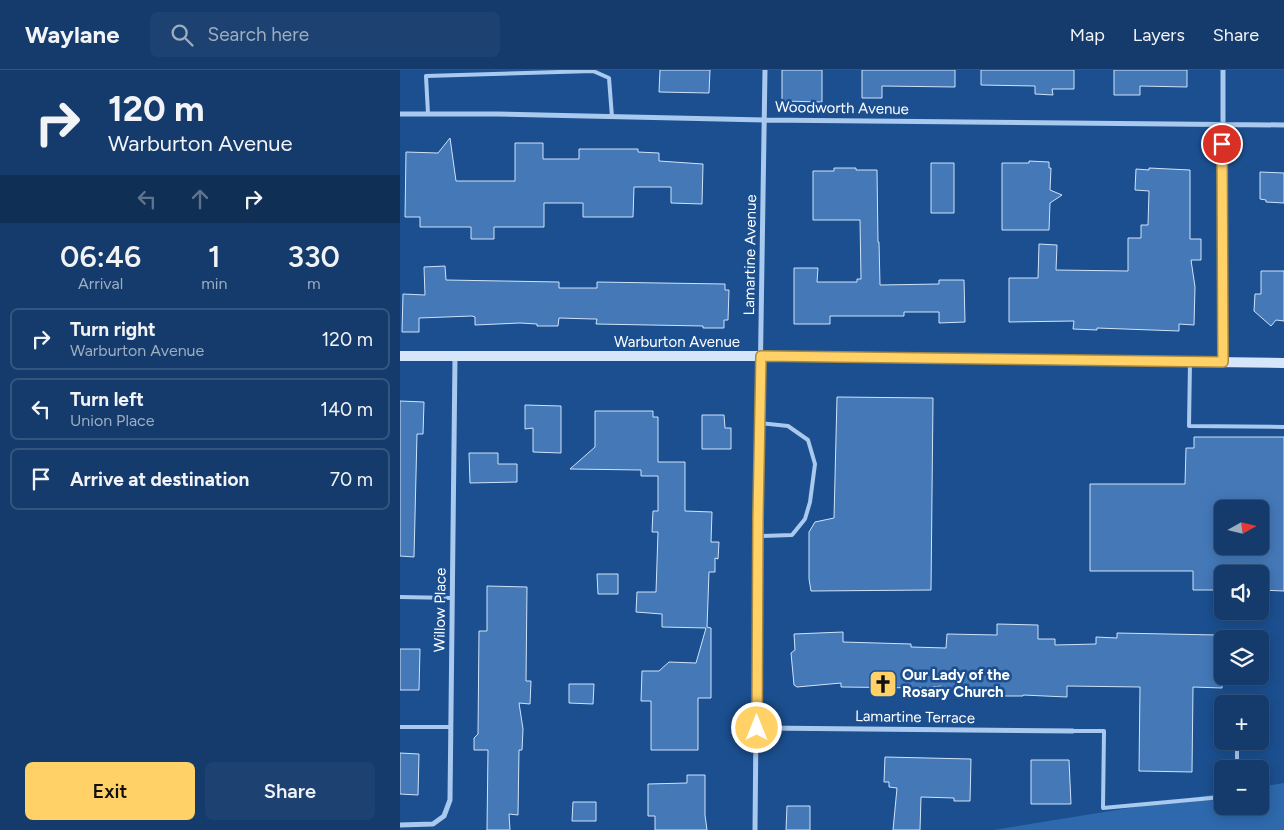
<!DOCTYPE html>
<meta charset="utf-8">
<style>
:root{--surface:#143b6b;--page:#1d4271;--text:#f1f3f6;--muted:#9dadc1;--line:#33557e;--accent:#ffd166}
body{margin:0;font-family:Figtree,sans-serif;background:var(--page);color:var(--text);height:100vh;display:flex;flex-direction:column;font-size:19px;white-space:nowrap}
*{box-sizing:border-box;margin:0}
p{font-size:16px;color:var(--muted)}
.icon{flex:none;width:28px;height:28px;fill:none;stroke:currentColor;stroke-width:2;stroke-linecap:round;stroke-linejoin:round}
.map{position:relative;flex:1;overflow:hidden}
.side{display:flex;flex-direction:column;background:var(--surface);width:400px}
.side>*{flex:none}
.top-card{background:#143b6b;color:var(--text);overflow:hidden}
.needle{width:32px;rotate:82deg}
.fabs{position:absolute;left:814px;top:430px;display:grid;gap:10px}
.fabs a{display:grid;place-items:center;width:55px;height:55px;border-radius:8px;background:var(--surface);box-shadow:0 2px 12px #0003,0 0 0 1px var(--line);font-size:25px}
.pin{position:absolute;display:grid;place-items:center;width:42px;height:42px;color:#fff;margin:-21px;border:2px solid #fff;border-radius:50%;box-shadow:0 1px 5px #0007}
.me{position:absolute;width:55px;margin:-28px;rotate:0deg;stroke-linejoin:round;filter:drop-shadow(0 0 4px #0008)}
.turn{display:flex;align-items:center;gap:18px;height:105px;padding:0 25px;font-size:22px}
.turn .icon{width:65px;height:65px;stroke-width:2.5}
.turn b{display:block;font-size:35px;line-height:42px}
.lanes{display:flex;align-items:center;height:48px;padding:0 25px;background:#0003;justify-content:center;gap:25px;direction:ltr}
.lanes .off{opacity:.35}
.eta{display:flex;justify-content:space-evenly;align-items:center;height:85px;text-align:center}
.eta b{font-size:30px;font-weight:600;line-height:35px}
.cta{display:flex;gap:10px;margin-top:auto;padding:10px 25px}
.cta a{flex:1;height:58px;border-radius:8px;background:var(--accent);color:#111;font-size:20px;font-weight:600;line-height:58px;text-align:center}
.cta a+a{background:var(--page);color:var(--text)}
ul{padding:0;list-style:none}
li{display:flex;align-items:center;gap:15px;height:62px;margin:0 10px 8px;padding:0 15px;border:2px solid var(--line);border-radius:8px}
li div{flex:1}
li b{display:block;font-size:19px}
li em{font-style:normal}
header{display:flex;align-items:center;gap:30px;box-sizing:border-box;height:70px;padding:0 25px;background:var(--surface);border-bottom:1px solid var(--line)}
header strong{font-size:24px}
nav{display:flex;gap:28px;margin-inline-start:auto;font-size:18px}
.search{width:350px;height:45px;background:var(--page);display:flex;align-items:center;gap:12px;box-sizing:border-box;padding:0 18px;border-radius:8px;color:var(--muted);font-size:19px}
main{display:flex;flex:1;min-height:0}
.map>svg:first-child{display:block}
.green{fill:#2e69ad}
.building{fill:#4478b7;stroke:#cfe3fa;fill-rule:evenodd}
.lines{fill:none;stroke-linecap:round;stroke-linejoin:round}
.lane{stroke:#a9c9ee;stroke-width:4}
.street{stroke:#a9c9ee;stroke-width:5}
.secondary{stroke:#d6e6fa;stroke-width:10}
.route-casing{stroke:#a68842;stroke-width:12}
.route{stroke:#ffd166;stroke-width:9}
.labels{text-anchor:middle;stroke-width:5;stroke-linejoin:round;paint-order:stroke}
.street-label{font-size:15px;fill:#fff;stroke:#1b4f8f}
.poi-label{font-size:15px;font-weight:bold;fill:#fff;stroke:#1b4f8f;text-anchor:start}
</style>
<header>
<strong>Waylane</strong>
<div class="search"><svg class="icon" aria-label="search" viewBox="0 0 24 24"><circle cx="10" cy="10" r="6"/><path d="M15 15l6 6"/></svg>Search here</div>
<nav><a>Map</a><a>Layers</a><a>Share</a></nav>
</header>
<main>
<section class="side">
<div class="top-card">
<div class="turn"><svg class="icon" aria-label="right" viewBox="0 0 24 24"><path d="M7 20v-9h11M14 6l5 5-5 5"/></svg><div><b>120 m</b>Warburton Avenue</div></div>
<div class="lanes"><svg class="icon off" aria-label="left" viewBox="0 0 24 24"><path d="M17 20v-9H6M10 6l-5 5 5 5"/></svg><svg class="icon off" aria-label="ahead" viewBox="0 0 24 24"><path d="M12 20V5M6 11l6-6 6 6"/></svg><svg class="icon" aria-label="right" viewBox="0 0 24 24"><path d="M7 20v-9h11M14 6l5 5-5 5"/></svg></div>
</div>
<div class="eta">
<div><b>06:46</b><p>Arrival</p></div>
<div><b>1</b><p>min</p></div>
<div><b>330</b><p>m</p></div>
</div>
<ul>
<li><svg class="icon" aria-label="right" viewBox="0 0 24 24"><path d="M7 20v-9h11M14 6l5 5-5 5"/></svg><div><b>Turn right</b><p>Warburton Avenue</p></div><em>120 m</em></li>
<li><svg class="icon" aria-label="left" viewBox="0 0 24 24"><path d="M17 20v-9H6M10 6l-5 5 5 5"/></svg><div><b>Turn left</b><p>Union Place</p></div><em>140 m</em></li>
<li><svg class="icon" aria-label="arrive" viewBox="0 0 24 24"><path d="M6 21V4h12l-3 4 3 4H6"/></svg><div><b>Arrive at destination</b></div><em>70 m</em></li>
</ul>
<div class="cta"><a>Exit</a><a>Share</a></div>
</section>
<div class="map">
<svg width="884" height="760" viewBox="0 0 884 760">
<rect width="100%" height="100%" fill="#1b4f8f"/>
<!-- green -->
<path class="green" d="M884,713V760H593L822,723V736H860V717Z"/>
<!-- building -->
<path class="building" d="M260,0H310L309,23L259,22Z
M382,0H422V32L382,31Z
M462,0H555V17L482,16V28H462Z
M581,0H674V19H652L653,25L635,24V16L581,15Z
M714,0H787V17L740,16V25H714Z
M50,68L56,111H115V73H143V89H179V79H238V82L259,83V91L303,94L302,134L271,133V117H234L233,147H183V133H144V157H94V169H71V157H20V147H5L6,82L38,83Z
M629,91L649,92V98H651L650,120L662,125L650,133L649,160H602V93H629Z
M531,93H554V143H531Z
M434,98H456V100H477L478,172H479L480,215L539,214V210H564L565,252L539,253V242H504V246H430V254H394V198H418L417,212H457V209H461L460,150H413V101H434Z
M749,98L790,100V169H801V190H791L795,217L794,255L779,254V261L697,258V260L673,259L674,251L609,252V208H638L639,174L657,175L656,200L728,201V168H741V155H748L749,121L735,120L736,99L749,100Z
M860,102L884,103V133L866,132V130L860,129Z
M45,196L46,210L159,212V218H197V212L325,214V220H329L328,250H324V258H303V256L196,254L197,249H193L159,248L158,256H137V254L120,253L75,255V247L72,246L19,248V262H2L3,224L25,225L24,197Z
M861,201H884V251L876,250L871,256L854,241L855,224H861Z
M437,327L533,328L531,520L411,521L409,509V462L415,452L434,448Z
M0,331L24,332L23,364H17L14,487L0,486Z
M125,335L161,336V383L133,382V358L125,359Z
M195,341H253V347H258V392H285V441L312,442L311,472H319L318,489L315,488V502H309L307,557L311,558V628H298V680H251V631H241L242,601H259L269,592L296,593L306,558L262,557V544L236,542L237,522H256L258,462H252L253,441H258V406H241V400L170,399L195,377Z
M302,345H324L325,358H331V379H302Z
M794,367H884V521L860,520V504H822V520H793V501H690V414H785L786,378H794ZM822,439H860V476H822Z
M69,383H98V394H117V412L70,413Z
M197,504H218V524H198Z
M87,516L127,517L126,611H131L130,634L119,633L123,659L122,680H119L118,745L109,744L110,760H87L88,680H74V668L78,664L79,561H87Z
M597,554L638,555V569H655V575L696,574V567L717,568V563L817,565V569H822V618L793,617L792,702L739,701L740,617L667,616V627L623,625V626H601L602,618L545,619L541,616L527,618L441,617V613L397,617L394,615L391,583L395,580L394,564L443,562V572L511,574V577L546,578L547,564L597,565Z
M0,579H20L19,620H0Z
M169,614H194L193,634L169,633Z
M0,683L19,684L18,725L0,724Z
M485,687L571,689L570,731H554V728L521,727L520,760H493L497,718L489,717V712H484Z
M631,690H669L671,734H631Z
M287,705H305V745L307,760H255V746H248V714L287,713Z
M173,732H196V751H172Z
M387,736H410V760H386Z"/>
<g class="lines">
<!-- lane -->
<path class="lane" d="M28,44L26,6L193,1L209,8L212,47
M790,292L789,356L884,357
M358,466L392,465L405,449L410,432L415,394L408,370L388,356L360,353
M0,527L52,528
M0,657H51
M673,661H704L703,738L822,727
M837,699V671"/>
<!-- street -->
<path class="street" d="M0,44H97L365,50L884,55
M823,292V0
M357,658L673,661
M0,755L33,754L44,746L50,730L55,287
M355,760L358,446L365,0"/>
<!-- secondary -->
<path class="secondary" d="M0,286H361L884,293"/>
</g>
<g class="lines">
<defs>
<path id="route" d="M357,658L358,446L361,286L823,292L822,74"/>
</defs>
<!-- route casing -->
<use href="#route" class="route-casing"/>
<!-- route -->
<use href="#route" class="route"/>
</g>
<!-- icons -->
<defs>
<symbol id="church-square" viewBox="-11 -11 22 22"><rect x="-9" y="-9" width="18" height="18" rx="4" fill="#ffd166" stroke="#1b4f8f"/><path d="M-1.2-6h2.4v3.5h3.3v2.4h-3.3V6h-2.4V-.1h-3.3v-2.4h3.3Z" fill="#111"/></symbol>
</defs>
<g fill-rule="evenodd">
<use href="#church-square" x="467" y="598" width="32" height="32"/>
</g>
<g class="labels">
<!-- street labels -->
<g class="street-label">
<text transform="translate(442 38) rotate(1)" y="5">Woodworth Avenue</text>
<text transform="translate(350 185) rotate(-89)" y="5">Lamartine Avenue</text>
<text x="277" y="277">Warburton Avenue</text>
<text transform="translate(40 540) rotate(-89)" y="5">Willow Place</text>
<text transform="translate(515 647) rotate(1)" y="5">Lamartine Terrace</text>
</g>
<!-- poi labels -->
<g class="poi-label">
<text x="502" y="610">Our Lady of the<tspan x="502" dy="17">Rosary Church</tspan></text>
</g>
</g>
</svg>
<div class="fabs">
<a><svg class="needle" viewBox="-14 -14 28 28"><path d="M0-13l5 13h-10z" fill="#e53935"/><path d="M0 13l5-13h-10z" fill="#9dadc1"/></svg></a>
<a><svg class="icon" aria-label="sound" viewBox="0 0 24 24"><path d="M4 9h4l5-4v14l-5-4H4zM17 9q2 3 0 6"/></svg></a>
<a><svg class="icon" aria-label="layers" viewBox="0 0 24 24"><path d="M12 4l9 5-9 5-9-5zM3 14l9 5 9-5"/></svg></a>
<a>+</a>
<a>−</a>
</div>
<div class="pin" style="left:822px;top:74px;background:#d93025"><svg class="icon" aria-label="arrive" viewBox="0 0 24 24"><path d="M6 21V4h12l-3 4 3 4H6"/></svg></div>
<svg class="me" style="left:357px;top:658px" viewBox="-20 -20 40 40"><circle r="17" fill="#ffd166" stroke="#fff" stroke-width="3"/><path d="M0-11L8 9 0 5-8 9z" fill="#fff"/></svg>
</div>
</main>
